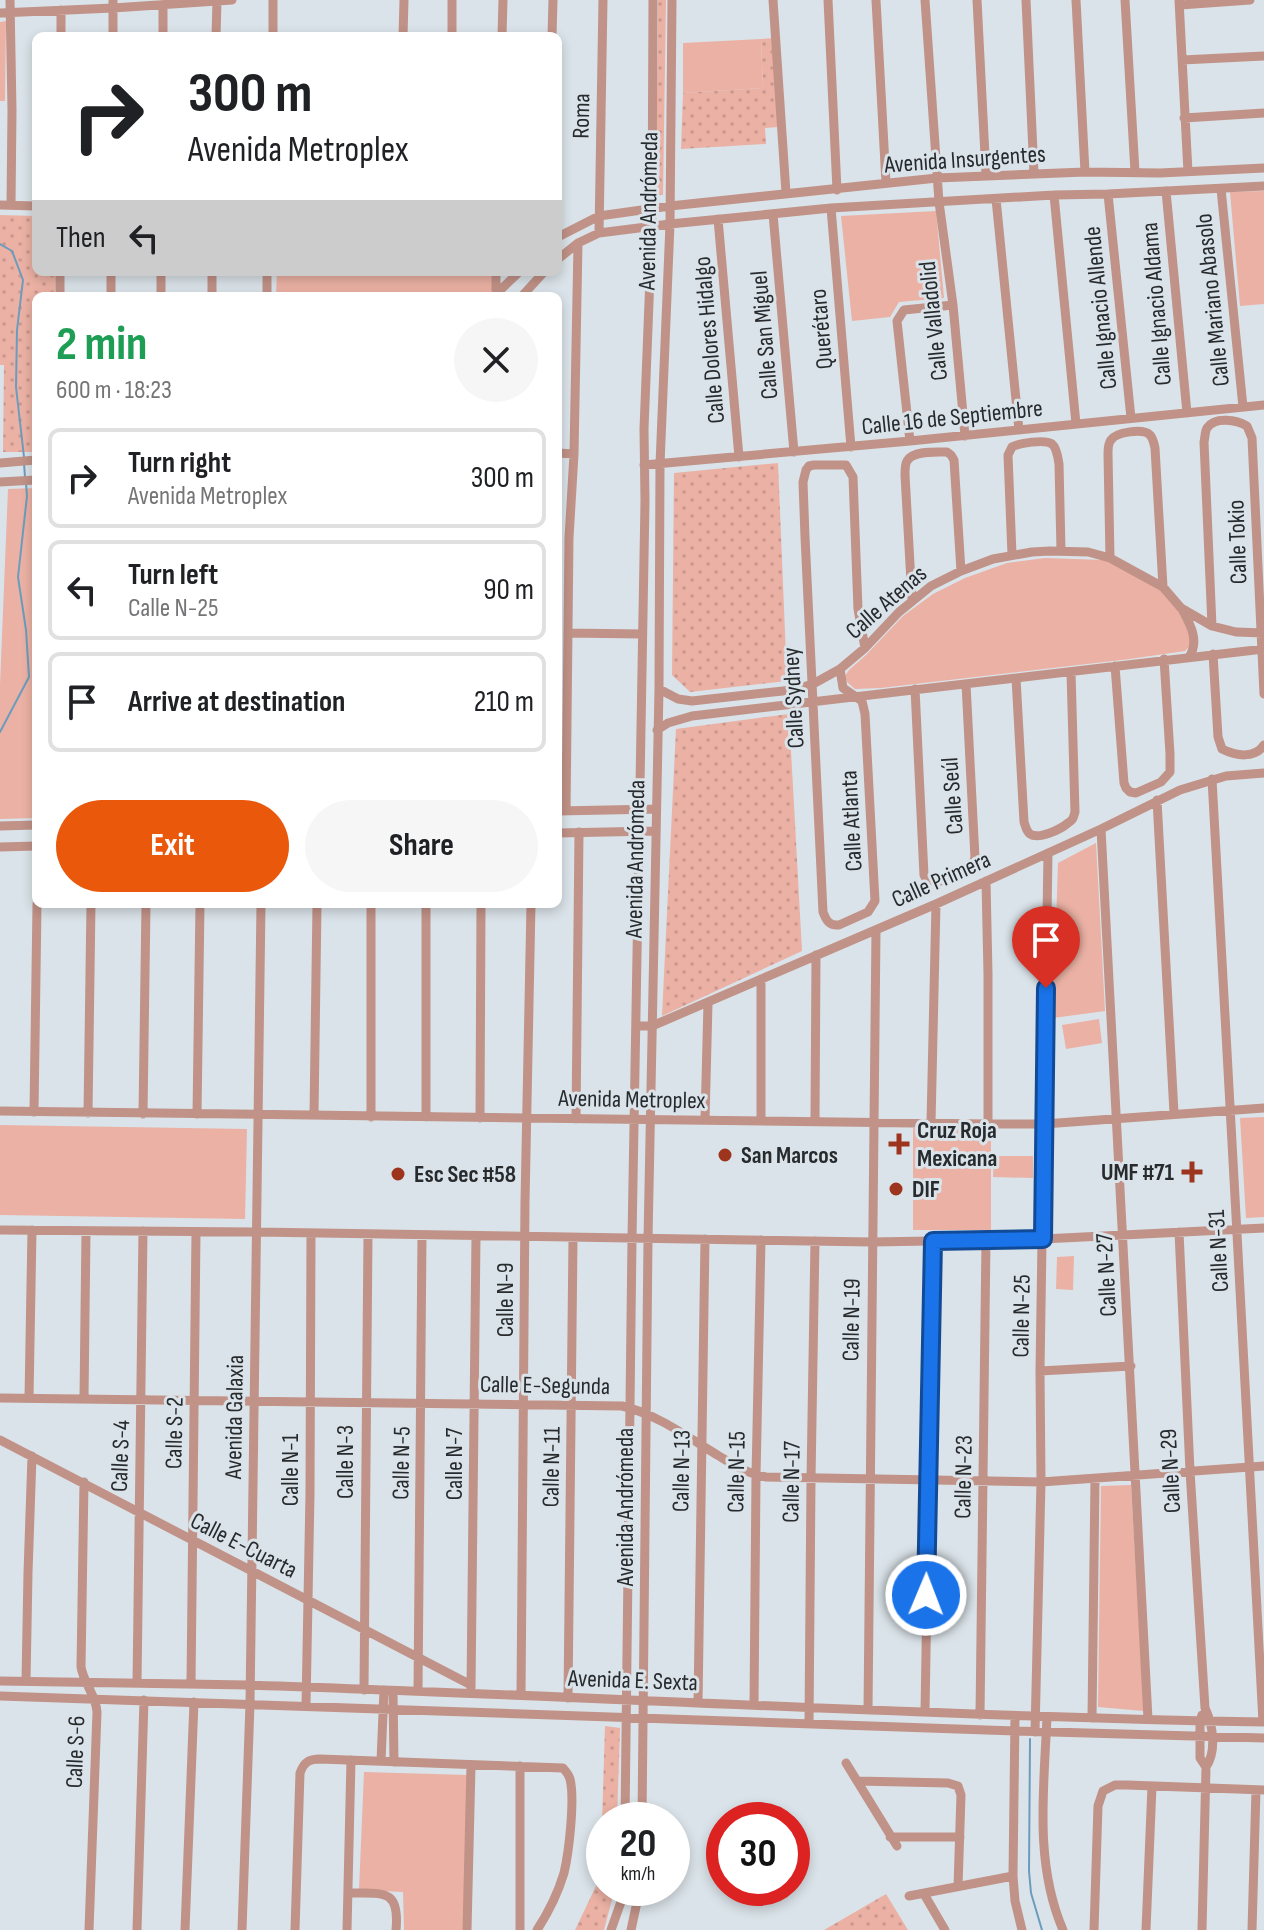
<!DOCTYPE html>
<meta charset="utf-8">
<style>
:root{--surface:#fff;--page:#f6f6f6;--text:#202124;--muted:#757577;--line:#e0e0e0;--accent:#ea580c}
body{margin:0;font-family:"Sofia Sans Condensed",sans-serif;background:var(--page);color:var(--text);height:100vh;display:flex;flex-direction:column;font-size:30px;white-space:nowrap}
*{box-sizing:border-box;margin:0}
p{font-size:26px;color:var(--muted)}
.icon{flex:none;width:44px;height:44px;fill:none;stroke:currentColor;stroke-width:2;stroke-linecap:round;stroke-linejoin:round}
.map{position:relative;flex:1;overflow:hidden}
.details{position:absolute;left:32px;top:292px;width:530px;height:616px;display:flex;flex-direction:column;background:var(--surface);border-radius:12px;box-shadow:0 4px 12px #0003}
.details>*{flex:none}
.guide{position:absolute;left:32px;top:32px;width:530px;height:244px;border-radius:12px;box-shadow:0 4px 12px #0003;background:#fff;color:var(--text);overflow:hidden}
.speed{position:absolute;left:586px;top:1802px;display:flex;gap:16px;font-size:40px;font-weight:700;text-align:center}
.speed>*{display:grid;place-content:center;width:104px;height:104px;border-radius:50%;background:var(--surface);box-shadow:0 4px 12px #0003;line-height:1}
.speed small{font-size:20px;font-weight:400}
.speed .limit{border:12px solid #d22;background:#fff;color:#111}
.pin{position:absolute;display:grid;place-items:center;width:68px;height:68px;color:#fff;margin:-82px -34px;border-radius:50% 50% 50% 0;rotate:-45deg;box-shadow:0 0 8px #0007}
.pin .icon{rotate:45deg}
.me{position:absolute;width:88px;margin:-44px;rotate:1deg;stroke-linejoin:round;filter:drop-shadow(0 0 6px #0008)}
.turn{display:flex;align-items:center;gap:28px;height:168px;padding:0 24px;font-size:36px}
.turn .icon{width:104px;height:104px;stroke-width:2.5}
.turn b{display:block;font-size:56px;line-height:68px}
.then{display:flex;align-items:center;height:76px;padding:0 24px;background:#0003;gap:16px;font-size:30px}
.round{display:grid;place-items:center;flex:none;width:84px;height:84px;border-radius:42px;background:var(--page)}
.overview{display:flex;align-items:center;justify-content:space-between;height:136px;padding:0 24px}
h1{font-size:48px;font-weight:700;line-height:60px;color:#1e9e55}
.action{display:flex;gap:16px;margin-top:auto;padding:16px 24px}
.action a{flex:1;height:92px;border-radius:48px;background:var(--accent);color:#fff;font-size:32px;font-weight:700;line-height:92px;text-align:center}
.action a+a{background:var(--page);color:var(--text)}
ul{padding:0;list-style:none}
li{display:flex;align-items:center;gap:24px;height:100px;margin:0 16px 12px;padding:0 8px;border:4px solid var(--line);border-radius:12px}
li div{flex:1}
li b{display:block;font-size:30px}
li em{font-style:normal}
.map>svg:first-child{display:block}
.grass{fill:url(#grass-dots)}
.green{fill:#ebb1a4}
.lines{fill:none;stroke-linecap:round;stroke-linejoin:round}
.stream{stroke:#6c9cbd;stroke-width:2}
.minor{stroke:#c19287;stroke-width:9}
.route-casing{stroke:#114b97;stroke-width:20}
.route{stroke:#1a73e8;stroke-width:14}
.poi-dot{fill:#9d341e;stroke:#dae3e9;stroke-width:3}
.labels{text-anchor:middle;stroke-width:6;stroke-linejoin:round;paint-order:stroke}
.street-label{font-size:24px;fill:#282b2e;stroke:#dae3e9}
.poi-label{font-size:24px;font-weight:bold;fill:#282b2e;stroke:#dae3e9;text-anchor:start}
</style>
<div class="map">
<svg width="1264" height="1930" viewBox="0 0 1264 1930">
<defs>
<pattern id="grass-dots" width="8" height="8" patternUnits="userSpaceOnUse" patternTransform="scale(2)"><rect width="8" height="8" fill="#ebb1a4"/><path d="M2 2h.1M6 6h.1" fill="none" stroke="#ca988e" stroke-width="1.8" stroke-linecap="round"/></pattern>
</defs>
<rect width="100%" height="100%" fill="#dae3e9"/>
<!-- grass -->
<path class="grass" d="M658,0H666L663,195H656Z
M773,38L779,127L765,128L766,144L681,149L683,93L763,88L761,39Z
M0,215L36,216V272H56L55,296H36V452H3L4,365H0Z
M778,463L787,681L690,692L672,675L674,473Z
M789,714L802,951L662,1016L676,729Z
M605,1726L620,1728L617,1820H604V1888H614V1892L604,1930H575L596,1886L601,1857Z
M886,1894L908,1930H824Z"/>
<!-- green -->
<path class="green" d="M6,21L5,101H0V22Z
M761,39L763,88L683,93V43Z
M1264,191V304L1240,306L1230,192Z
M936,211L944,298L899,302L890,317L852,321L841,216Z
M277,272H492V291L485,296H276Z
M36,488V818L0,819V685L8,489Z
M1045,558L1105,560L1163,589L1183,617L1190,638V646L1185,651L1130,659L881,688L855,689L847,682L845,676L849,670L866,655L903,616L933,594L965,578L1007,563Z
M1096,843L1105,1011L1053,1018L1058,863Z
M1099,1019L1102,1043L1066,1049L1062,1025Z
M1264,1117V1217L1246,1218L1240,1118Z
M0,1125L247,1129L245,1219L0,1215Z
M913,1128L991,1129V1230H913Z
M994,1156H1033V1178L993,1177Z
M1074,1256L1073,1290L1056,1289L1057,1257Z
M1131,1485L1144,1711L1098,1707L1101,1486Z
M364,1772L468,1775L465,1930H404L403,1892L359,1890Z"/>
<g class="lines">
<!-- stream -->
<path class="stream" d="M0,244L12,251L23,280L17,330L16,387L24,457
M24,463L25,477
M0,732L29,677L26,630L18,577L27,496L26,483
M1030,1739L1029,1871L1031,1893L1042,1930"/>
<!-- minor -->
<path class="minor" d="M10,0L12,110L11,205
M113,0V36
M773,0L786,193
M828,0L837,190
M876,0L886,183
M925,0L939,202L953,305L965,436
M977,0L986,175
M1026,0L1034,174
M1076,0L1085,172
M1125,0L1135,172
M1179,0L1188,172
M1180,5L1250,0
M61,10V36
M0,13L113,8L232,0
M163,36V5
M216,36L217,1
M273,36V0
M403,36L404,0
M452,36V0
M502,36L503,0
M552,36L553,0
M1182,60L1264,56
M1184,118L1264,113
M1221,189L1243,407
M1166,191L1187,413
M1108,194L1131,418
M1054,195L1076,424
M996,199L1019,430
M0,205L36,206
M831,208L851,447
M773,214L794,452
M718,219L739,457
M599,233L603,0
M558,237L599,216L670,206L937,178L1085,172L1160,173L1264,168
M558,259L578,243L599,233L670,224L831,208L1054,195L1108,194L1264,186
M496,294V272
M60,296V272
M111,296V272
M161,296V272
M212,296V272
M267,296V272
M494,296L519,272
M522,296L544,272
M910,441L897,321L904,310L953,305
M558,453L574,454
M0,463L36,460
M644,465L910,441L1264,405
M0,482L36,480
M1012,555L1008,455L1012,447C1019,443 1045,439 1052,444C1057,448 1058,458 1059,464L1061,550
M1110,558L1108,454C1108,449 1108,443 1111,440C1116,432 1143,428 1150,435C1153,438 1154,444 1155,448L1163,587
M912,600L905,475C905,472 905,464 907,461C913,450 937,452 947,452L951,455L954,460L961,571
M1182,609C1190,624 1200,641 1189,657
M1212,626L1204,442C1205,438 1205,431 1207,428C1215,416 1237,420 1247,426L1252,438L1264,694
M568,633L642,634
M1213,654L1218,737L1222,749C1236,756 1255,759 1264,745
M1115,666L1124,783L1126,788L1130,792L1136,793L1161,782L1170,772V754L1164,659
M840,669L843,688L862,701L865,714L875,901L868,912L839,925C829,926 826,920 823,912L805,537L803,482L806,470L809,466L814,465H846L853,477L858,609L865,648
M1016,678L1024,822C1026,827 1026,831 1030,834C1039,840 1061,829 1068,823C1074,819 1073,818 1075,812L1071,672
M659,689L678,699L692,701L792,690L813,684L840,669L865,648L899,612L931,586L961,571L993,559L1032,552L1050,551L1088,552L1110,558L1163,587L1181,608L1212,626L1236,632L1264,633
M915,689L924,875L926,879C942,886 969,874 975,858L966,684
M657,730L668,723L692,716L1264,649
M1212,779C1231,1093 1245,1408 1263,1722
M1157,800L1174,1113
M558,811L656,809
M566,811L569,538L574,454L578,243
M0,826L36,825
M1101,829L1148,1719
M558,833L655,831
M0,847L36,846
M986,881L988,974V1124
M761,979V1121
M636,1026H652L936,904L1101,829L1180,790L1226,776L1264,773
M0,1111L988,1124H1044L1264,1108
M34,1112L37,904
M88,1113L91,904
M143,1114L146,904
M197,1114L200,904
M314,1115L317,904
M371,1117V904
M426,1117V904
M480,1118L481,904
M576,1119L579,832
M705,1120L708,1003
M815,1121L816,955
M931,1123L936,904
M0,1230L257,1232L872,1242L1043,1239L1264,1228
M1179,1232L1190,1471L1205,1708C1213,1725 1217,1751 1206,1767L1202,1930
M1040,1371L1131,1366
M0,1398L622,1406C657,1414 689,1438 719,1456C734,1465 748,1474 766,1477L1041,1482L1264,1466
M29,1398L32,1230
M84,1399L86,1231
M0,1440L471,1685
M84,1482L81,1667C84,1684 96,1695 97,1712L89,1930
M0,1681C83,1683 165,1683 248,1685C587,1696 925,1716 1264,1722
M26,1681L28,1573L32,1456
M137,1683L143,1231
M191,1684L196,1232
M471,1688L476,1236
M364,1690L368,1234
M393,1691L394,1762
M418,1691L422,1235
M521,1695L525,1202L531,904
M0,1696L1015,1731L1264,1738
M568,1698L573,1238
M698,1703L705,1239
M754,1705L756,1476L761,1240
M306,1706L310,1493L311,1234
M868,1710L876,930
M925,1712L933,1241
M980,1715L986,1240
M1202,1715L1200,1721V1758L1206,1767
M1015,1716L1013,1876L1015,1901L1022,1930
M1047,1717C1044,1788 1034,1863 1063,1930
M1092,1718L1095,1479
M809,1724L811,1479L815,1241
M1035,1732L1041,1482L1040,1371L1048,853
M381,1761L384,1690
M846,1763L897,1846
M520,1766V1930
M857,1781L948,1783L958,1786L961,1795L958,1886
M625,1820L632,1239L645,501L644,429L652,226L653,0
M642,1820L648,1239L659,689L660,464L670,224L672,0
M890,1837H960
M348,1893C382,1894 400,1887 396,1930
M924,1894L945,1930
M909,1896L1013,1876
M137,1930L144,1700
M185,1930L194,1702
M242,1930L250,1704L261,904
M295,1930L300,1773C304,1762 309,1759 320,1759L563,1768C567,1773 568,1773 570,1779C575,1799 569,1852 564,1873C558,1893 548,1913 537,1930
M347,1930L351,1760
M467,1930L471,1766
M611,1930L622,1899L623,1888
M631,1930L640,1888
M1094,1930L1098,1806L1103,1791L1115,1785H1127L1264,1790
M1146,1930L1152,1786
M1252,1930L1256,1790"/>
</g>
<g class="lines">
<defs>
<path id="route" d="M926,1595L933,1241L1043,1239L1046,988"/>
</defs>
<!-- route casing -->
<use href="#route" class="route-casing"/>
<!-- route -->
<use href="#route" class="route"/>
</g>
<!-- markers -->
<g class="poi-dot">
<path d="M895 1132h8v8h8v8h-8v8h-8v-8h-8v-8h8z"/>
<circle cx="725" cy="1155" r="8"/>
<path d="M1188 1160h8v8h8v8h-8v8h-8v-8h-8v-8h8z"/>
<circle cx="398" cy="1174" r="8"/>
<circle cx="896" cy="1189" r="8"/>
</g>
<g class="labels">
<!-- street labels -->
<g class="street-label">
<text transform="translate(581 116) rotate(-89)" y="8">Roma</text>
<text transform="translate(965 159) rotate(-4)" y="8">Avenida Insurgentes</text>
<text transform="translate(648 211) rotate(-89)" y="8">Avenida Andrómeda</text>
<text transform="translate(1212 300) rotate(-96)" y="8">Calle Mariano Abasolo</text>
<text transform="translate(1156 304) rotate(-95)" y="8">Calle Ignacio Aldama</text>
<text transform="translate(1100 308) rotate(-96)" y="8">Calle Ignacio Allende</text>
<text transform="translate(933 321) rotate(-96)" y="8">Calle Valladolid</text>
<text transform="translate(821 329) rotate(-95)" y="8">Querétaro</text>
<text transform="translate(764 335) rotate(-95)" y="8">Calle San Miguel</text>
<text transform="translate(709 340) rotate(-95)" y="8">Calle Dolores Hidalgo</text>
<text transform="translate(952 417) rotate(-6)" y="8">Calle 16 de Septiembre</text>
<text transform="translate(1237 542) rotate(-92)" y="8">Calle Tokio</text>
<text transform="translate(886 602) rotate(-41)" y="8">Calle Atenas</text>
<text transform="translate(793 698) rotate(-93)" y="8">Calle Sydney</text>
<text transform="translate(952 796) rotate(-94)" y="8">Calle Seúl</text>
<text transform="translate(851 821) rotate(-93)" y="8">Calle Atlanta</text>
<text transform="translate(635 859) rotate(-89)" y="8">Avenida Andrómeda</text>
<text transform="translate(941 879) rotate(-24)" y="8">Calle Primera</text>
<text transform="translate(632 1099) rotate(1)" y="8">Avenida Metroplex</text>
<text transform="translate(1218 1251) rotate(-93)" y="8">Calle N-31</text>
<text transform="translate(1106 1275) rotate(-93)" y="8">Calle N-27</text>
<text transform="translate(505 1300) rotate(-90)" y="8">Calle N-9</text>
<text transform="translate(1021 1316) rotate(-89)" y="8">Calle N-25</text>
<text transform="translate(851 1320) rotate(-89)" y="8">Calle N-19</text>
<text transform="translate(545 1385) rotate(1)" y="8">Calle E-Segunda</text>
<text transform="translate(234 1417) rotate(-89)" y="8">Avenida Galaxia</text>
<text transform="translate(174 1433) rotate(-89)" y="8">Calle S-2</text>
<text transform="translate(120 1456) rotate(-88)" y="8">Calle S-4</text>
<text transform="translate(345 1462) rotate(-90)" y="8">Calle N-3</text>
<text transform="translate(401 1463) rotate(-89)" y="8">Calle N-5</text>
<text transform="translate(454 1464) rotate(-90)" y="8">Calle N-7</text>
<text transform="translate(551 1467) rotate(-89)" y="8">Calle N-11</text>
<text transform="translate(290 1470) rotate(-90)" y="8">Calle N-1</text>
<text transform="translate(681 1471) rotate(-89)" y="8">Calle N-13</text>
<text transform="translate(1170 1471) rotate(-93)" y="8">Calle N-29</text>
<text transform="translate(736 1472) rotate(-89)" y="8">Calle N-15</text>
<text transform="translate(963 1477) rotate(-89)" y="8">Calle N-23</text>
<text transform="translate(791 1482) rotate(-89)" y="8">Calle N-17</text>
<text transform="translate(625 1507) rotate(-90)" y="8">Avenida Andrómeda</text>
<text transform="translate(244 1545) rotate(27)" y="8">Calle E-Cuarta</text>
<text transform="translate(633 1680) rotate(2)" y="8">Avenida E. Sexta</text>
<text transform="translate(75 1752) rotate(-88)" y="8">Calle S-6</text>
</g>
<!-- poi labels -->
<g class="poi-label">
<text x="917" y="1138">Cruz Roja<tspan x="917" dy="28">Mexicana</tspan></text>
<text x="741" y="1163">San Marcos</text>
<text x="1174" y="1180" text-anchor="end">UMF #71</text>
<text x="414" y="1182">Esc Sec #58</text>
<text x="912" y="1197">DIF</text>
</g>
</g>
</svg>
<div class="speed"><div>20<small>km/h</small></div><div class="limit">30</div></div>
<div class="pin" style="left:1046px;top:988px;background:#d93025"><svg class="icon" aria-label="arrive" viewBox="0 0 24 24"><path d="M6 21V4h12l-3 4 3 4H6"/></svg></div>
<svg class="me" style="left:926px;top:1595px" viewBox="-20 -20 40 40"><circle r="17" fill="#1a73e8" stroke="#fff" stroke-width="3"/><path d="M0-11L8 9 0 5-8 9z" fill="#fff"/></svg>
<div class="guide">
<div class="turn"><svg class="icon" aria-label="right" viewBox="0 0 24 24"><path d="M7 20v-9h11M14 6l5 5-5 5"/></svg><div><b>300 m</b>Avenida Metroplex</div></div>
<div class="then">Then<svg class="icon" aria-label="left" viewBox="0 0 24 24"><path d="M17 20v-9H6M10 6l-5 5 5 5"/></svg></div>
</div>
<section class="details">
<div class="overview"><div><h1>2 min</h1><p>600 m · 18:23</p></div><a class="round"><svg class="icon" aria-label="close" viewBox="0 0 24 24"><path d="M6 6l12 12M18 6L6 18"/></svg></a></div>
<ul>
<li><svg class="icon" aria-label="right" viewBox="0 0 24 24"><path d="M7 20v-9h11M14 6l5 5-5 5"/></svg><div><b>Turn right</b><p>Avenida Metroplex</p></div><em>300 m</em></li>
<li><svg class="icon" aria-label="left" viewBox="0 0 24 24"><path d="M17 20v-9H6M10 6l-5 5 5 5"/></svg><div><b>Turn left</b><p>Calle N-25</p></div><em>90 m</em></li>
<li><svg class="icon" aria-label="arrive" viewBox="0 0 24 24"><path d="M6 21V4h12l-3 4 3 4H6"/></svg><div><b>Arrive at destination</b></div><em>210 m</em></li>
</ul>
<div class="action"><a>Exit</a><a>Share</a></div>
</section>
</div>
